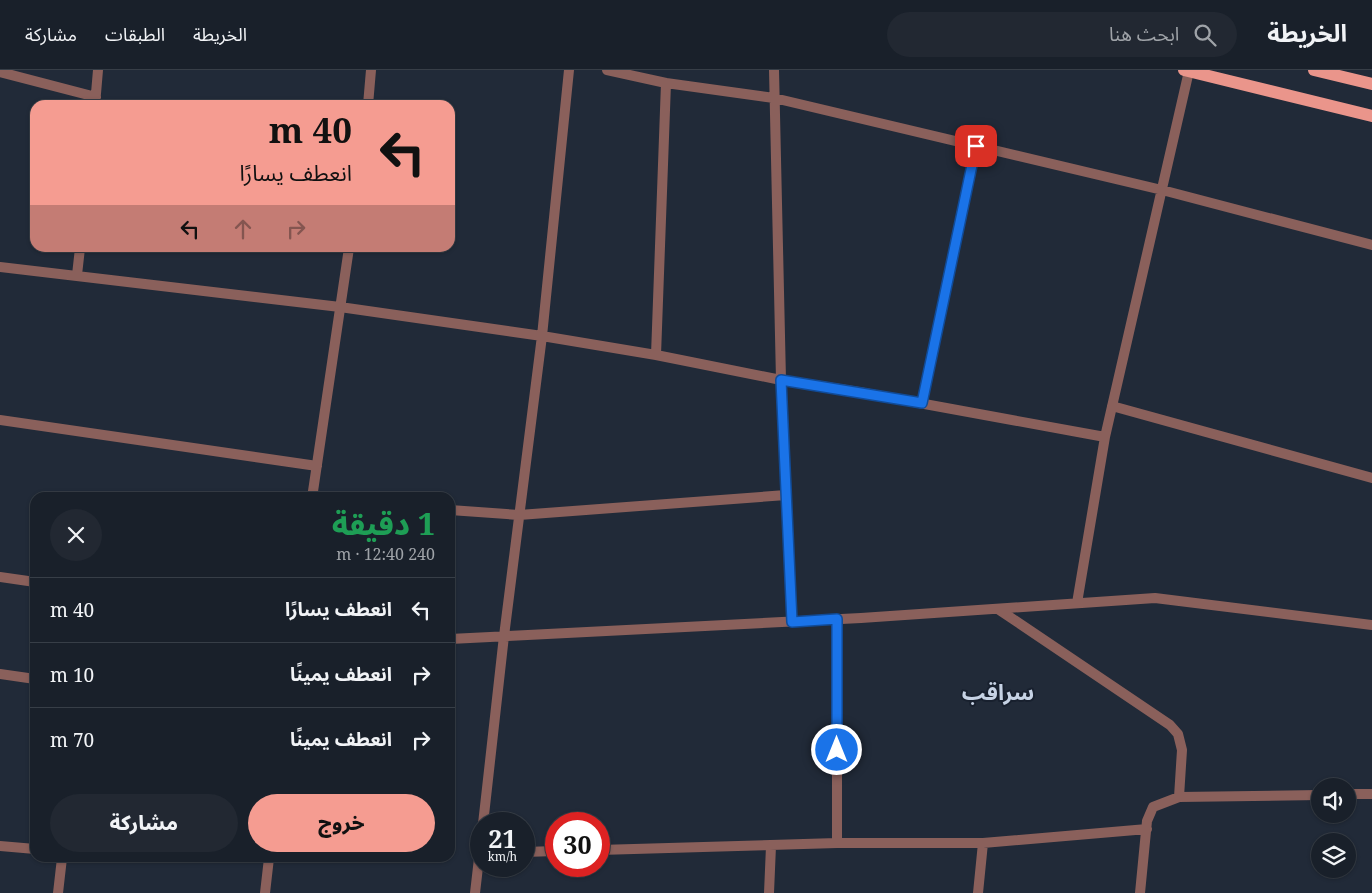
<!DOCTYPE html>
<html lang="ar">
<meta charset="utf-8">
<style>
:root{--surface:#19202a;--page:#222832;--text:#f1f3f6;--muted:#9fa3a8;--line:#373e47;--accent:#f59c91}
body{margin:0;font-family:"Noto Serif","Noto Sans Arabic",serif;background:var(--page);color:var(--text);direction:rtl;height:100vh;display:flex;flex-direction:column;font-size:19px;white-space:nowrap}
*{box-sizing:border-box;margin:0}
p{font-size:16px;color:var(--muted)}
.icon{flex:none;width:28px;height:28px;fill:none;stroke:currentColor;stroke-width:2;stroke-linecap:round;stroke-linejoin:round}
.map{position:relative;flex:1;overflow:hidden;direction:ltr}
.side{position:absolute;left:30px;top:422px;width:425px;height:370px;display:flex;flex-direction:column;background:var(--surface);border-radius:15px;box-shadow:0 1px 4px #0004,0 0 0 1px var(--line);direction:rtl}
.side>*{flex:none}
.guide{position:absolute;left:30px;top:30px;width:425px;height:152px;border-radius:15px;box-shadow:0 1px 4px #0004,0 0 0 1px var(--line);direction:rtl;background:#f59c91;color:#111;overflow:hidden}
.fabs{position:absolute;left:1311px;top:708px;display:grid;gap:10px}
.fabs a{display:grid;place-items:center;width:45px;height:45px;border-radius:50%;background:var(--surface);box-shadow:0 1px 4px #0004,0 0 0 1px var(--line);font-size:25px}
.speed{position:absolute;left:470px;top:742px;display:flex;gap:10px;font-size:25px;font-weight:700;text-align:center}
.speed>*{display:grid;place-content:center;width:65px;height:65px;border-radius:50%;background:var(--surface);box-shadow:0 1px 4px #0004,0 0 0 1px var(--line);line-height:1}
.speed small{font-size:12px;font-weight:400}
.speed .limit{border:8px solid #d22;background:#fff;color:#111}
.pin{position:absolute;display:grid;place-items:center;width:42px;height:42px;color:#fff;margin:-21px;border-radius:10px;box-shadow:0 2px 8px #0006}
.me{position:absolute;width:55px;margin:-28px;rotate:0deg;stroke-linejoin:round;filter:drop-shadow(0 0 4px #0008)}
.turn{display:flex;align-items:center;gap:18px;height:105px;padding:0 20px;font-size:22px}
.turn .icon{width:65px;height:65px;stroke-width:2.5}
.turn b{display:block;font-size:35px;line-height:42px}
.lanes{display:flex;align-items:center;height:48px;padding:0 20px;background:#0003;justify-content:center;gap:25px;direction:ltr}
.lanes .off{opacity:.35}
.round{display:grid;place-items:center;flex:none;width:52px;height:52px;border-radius:26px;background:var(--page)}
.overview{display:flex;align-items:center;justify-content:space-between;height:85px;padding:0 20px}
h1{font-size:30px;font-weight:800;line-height:38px;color:#1e9e55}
.action{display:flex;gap:10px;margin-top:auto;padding:10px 20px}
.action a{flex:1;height:58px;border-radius:30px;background:var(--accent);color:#111;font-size:20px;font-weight:800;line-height:58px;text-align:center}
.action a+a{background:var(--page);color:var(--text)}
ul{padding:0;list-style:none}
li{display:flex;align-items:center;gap:15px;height:65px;padding:0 20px;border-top:1px solid var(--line)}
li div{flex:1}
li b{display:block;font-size:19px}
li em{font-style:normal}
header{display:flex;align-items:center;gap:30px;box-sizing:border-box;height:70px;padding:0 25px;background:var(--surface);border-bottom:1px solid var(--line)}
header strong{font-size:24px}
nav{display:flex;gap:28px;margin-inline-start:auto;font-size:18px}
.search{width:350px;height:45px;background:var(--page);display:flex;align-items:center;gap:12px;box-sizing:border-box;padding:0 18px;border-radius:28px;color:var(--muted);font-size:19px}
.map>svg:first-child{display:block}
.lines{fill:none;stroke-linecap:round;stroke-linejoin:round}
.street{stroke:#8a605b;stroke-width:10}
.primary{stroke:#ea958b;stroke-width:12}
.route-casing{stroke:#114b97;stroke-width:12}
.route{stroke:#1a73e8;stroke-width:9}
.labels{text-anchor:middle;stroke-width:4;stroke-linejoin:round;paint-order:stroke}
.district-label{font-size:22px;font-weight:bold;fill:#c6d2e4;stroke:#18202e}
</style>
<header>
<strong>الخريطة</strong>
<div class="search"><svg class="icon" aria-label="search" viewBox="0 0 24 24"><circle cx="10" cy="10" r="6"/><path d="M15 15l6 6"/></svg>ابحث هنا</div>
<nav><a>الخريطة</a><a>الطبقات</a><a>مشاركة</a></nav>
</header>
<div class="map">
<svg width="1372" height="823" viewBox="0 0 1372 823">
<rect width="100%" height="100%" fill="#212a38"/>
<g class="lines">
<!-- street -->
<path class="street" d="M607,0L666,13
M774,0L781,310L792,552
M0,2L96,27
M95,35L98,0
M368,35L371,0
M0,197L340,237L542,266L656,285L781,310L859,322L1105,367
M77,205L80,178
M656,285L666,13L774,28L1162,120L1372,175
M922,333L976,76
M1112,336L1372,408
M0,350L317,396
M312,428L349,178
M450,440L519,445L786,425
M0,507L35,512
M1077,533L1105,367L1189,1
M998,539L1170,655L1178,664L1182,680L1179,727
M450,569L861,548L1155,528L1372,555
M0,604L35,609
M1348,724H1372
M483,754L504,566L542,266L569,0
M837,773V549
M0,776L35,779
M599,780L837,773H983L1147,759
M524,782L556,781
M58,823L62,788
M265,823L269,788
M475,823L481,771
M769,823L771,776
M978,823L983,773
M1140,823L1147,751L1153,737L1179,727L1320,725"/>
<!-- primary -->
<path class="primary" d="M1184,0L1372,46
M1314,0L1372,14"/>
</g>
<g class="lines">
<defs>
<path id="route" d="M837,680V549L792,552L781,310L922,333L976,76"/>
</defs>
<!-- route casing -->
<use href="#route" class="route-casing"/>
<!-- route -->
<use href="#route" class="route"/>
</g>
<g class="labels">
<!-- district labels -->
<g class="district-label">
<text x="998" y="630">سراقب</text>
</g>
</g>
</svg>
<div class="fabs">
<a><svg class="icon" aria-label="sound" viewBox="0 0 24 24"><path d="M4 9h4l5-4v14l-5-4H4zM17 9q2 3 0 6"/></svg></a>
<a><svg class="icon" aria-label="layers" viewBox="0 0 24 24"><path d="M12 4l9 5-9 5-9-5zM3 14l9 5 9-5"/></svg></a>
</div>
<div class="speed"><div>21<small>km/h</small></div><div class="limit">30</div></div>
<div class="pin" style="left:976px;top:76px;background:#d93025"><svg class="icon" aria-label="arrive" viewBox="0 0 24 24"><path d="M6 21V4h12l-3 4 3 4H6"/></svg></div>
<svg class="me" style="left:837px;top:680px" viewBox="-20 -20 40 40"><circle r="17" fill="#1a73e8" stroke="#fff" stroke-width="3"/><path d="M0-11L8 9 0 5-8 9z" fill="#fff"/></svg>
<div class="guide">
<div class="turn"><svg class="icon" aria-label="left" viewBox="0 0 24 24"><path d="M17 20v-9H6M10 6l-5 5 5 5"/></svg><div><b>40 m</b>انعطف يسارًا</div></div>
<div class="lanes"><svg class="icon" aria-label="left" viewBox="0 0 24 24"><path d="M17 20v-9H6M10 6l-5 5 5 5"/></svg><svg class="icon off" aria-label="ahead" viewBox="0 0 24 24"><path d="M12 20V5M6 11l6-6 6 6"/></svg><svg class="icon off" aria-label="right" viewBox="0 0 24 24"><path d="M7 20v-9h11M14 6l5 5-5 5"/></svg></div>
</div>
<section class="side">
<div class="overview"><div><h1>1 دقيقة</h1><p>240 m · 12:40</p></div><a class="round"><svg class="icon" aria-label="close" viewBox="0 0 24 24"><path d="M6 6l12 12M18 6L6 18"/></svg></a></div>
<ul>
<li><svg class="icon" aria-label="left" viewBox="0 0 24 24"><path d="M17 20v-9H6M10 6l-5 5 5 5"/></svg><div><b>انعطف يسارًا</b></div><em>40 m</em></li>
<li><svg class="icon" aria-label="right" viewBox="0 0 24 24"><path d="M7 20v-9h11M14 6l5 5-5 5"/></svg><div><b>انعطف يمينًا</b></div><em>10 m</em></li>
<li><svg class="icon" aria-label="right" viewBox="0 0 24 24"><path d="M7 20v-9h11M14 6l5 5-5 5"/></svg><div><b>انعطف يمينًا</b></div><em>70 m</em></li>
</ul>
<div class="action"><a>خروج</a><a>مشاركة</a></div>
</section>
</div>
